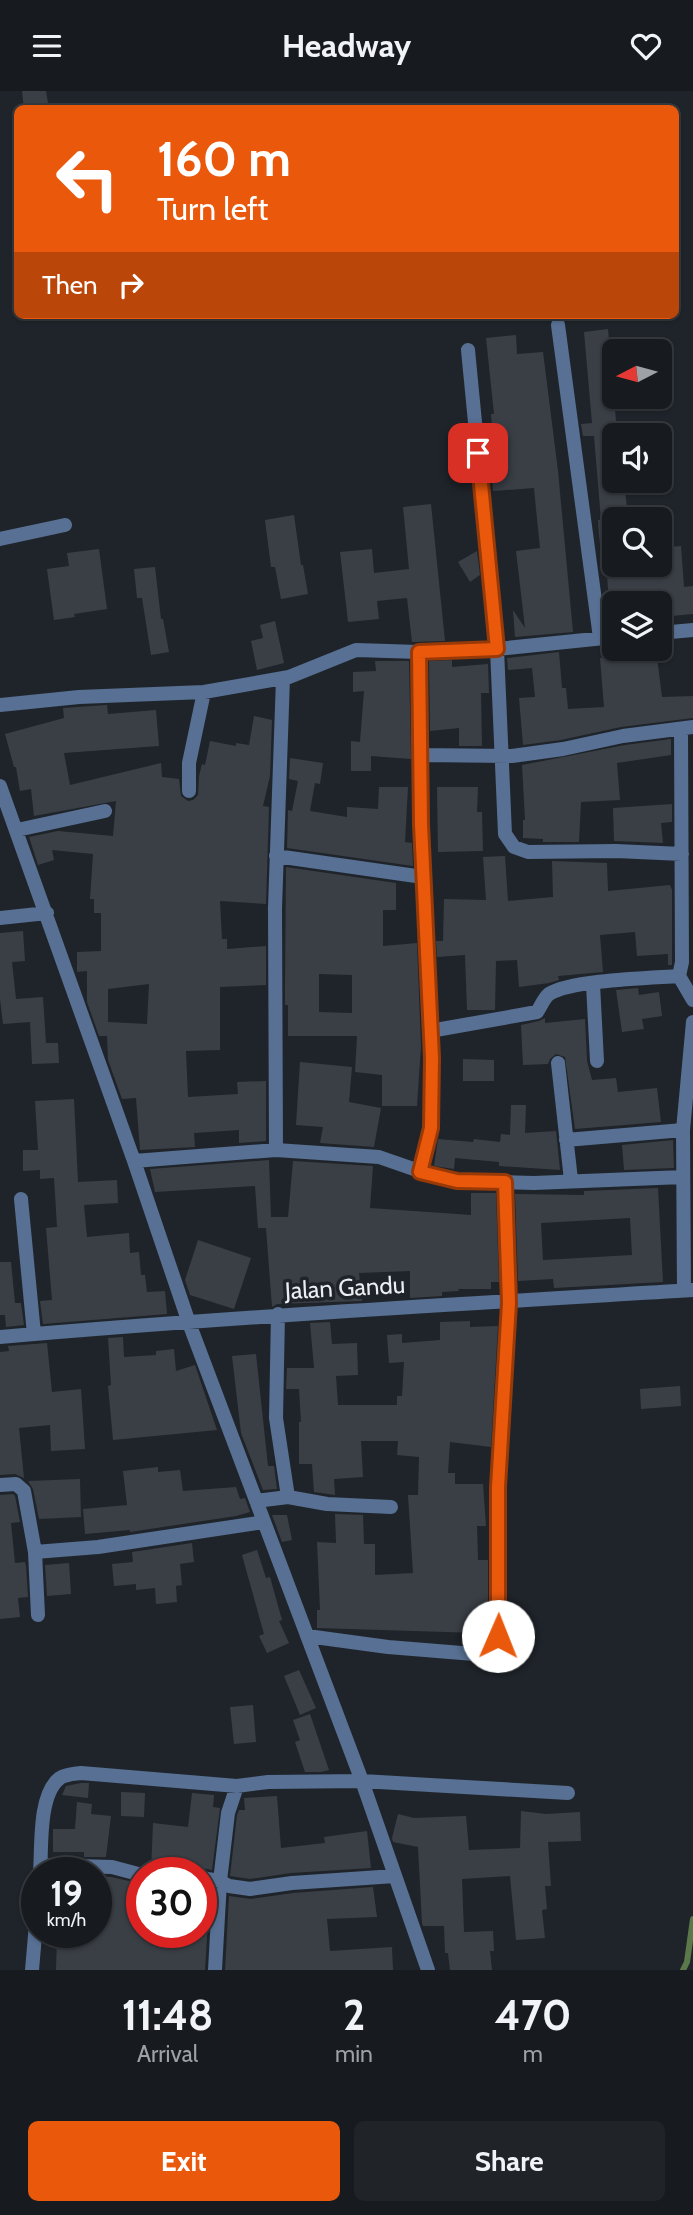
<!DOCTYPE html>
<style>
:root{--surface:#171b20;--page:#202429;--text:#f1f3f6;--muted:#9ea1a5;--line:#36393e;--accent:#ea580c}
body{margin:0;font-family:Cabin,sans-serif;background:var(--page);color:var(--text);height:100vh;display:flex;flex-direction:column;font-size:26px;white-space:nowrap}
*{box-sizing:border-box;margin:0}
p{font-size:23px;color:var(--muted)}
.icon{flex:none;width:38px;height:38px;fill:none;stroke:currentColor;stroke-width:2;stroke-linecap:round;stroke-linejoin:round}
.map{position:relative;height:1879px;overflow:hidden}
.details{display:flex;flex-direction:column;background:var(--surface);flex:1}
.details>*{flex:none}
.top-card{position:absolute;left:14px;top:14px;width:665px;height:214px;border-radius:10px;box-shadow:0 2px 5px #0004,0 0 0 2px var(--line);background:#ea580c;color:#fff;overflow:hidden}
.needle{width:46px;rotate:264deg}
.fabs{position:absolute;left:602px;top:248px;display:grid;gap:14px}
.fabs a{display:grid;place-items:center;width:70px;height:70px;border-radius:10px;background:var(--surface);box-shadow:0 2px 5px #0004,0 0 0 2px var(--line);font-size:35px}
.speed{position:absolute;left:21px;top:1766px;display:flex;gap:14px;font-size:35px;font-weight:700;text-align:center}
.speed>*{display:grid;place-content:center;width:91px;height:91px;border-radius:50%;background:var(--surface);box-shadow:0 2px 5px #0004,0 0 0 2px var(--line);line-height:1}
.speed small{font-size:18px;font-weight:400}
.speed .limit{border:10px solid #d22;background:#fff;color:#111}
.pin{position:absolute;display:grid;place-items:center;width:60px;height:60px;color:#fff;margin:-30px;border-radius:14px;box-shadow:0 4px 10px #0006}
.me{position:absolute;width:77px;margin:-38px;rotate:1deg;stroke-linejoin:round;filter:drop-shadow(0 0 5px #0008)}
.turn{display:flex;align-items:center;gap:24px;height:147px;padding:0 28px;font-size:32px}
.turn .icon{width:91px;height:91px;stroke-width:2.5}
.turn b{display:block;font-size:49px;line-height:60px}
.then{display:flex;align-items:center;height:66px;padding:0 28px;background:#0003;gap:14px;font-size:26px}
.eta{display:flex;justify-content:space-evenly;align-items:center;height:119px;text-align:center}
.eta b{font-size:42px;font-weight:800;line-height:49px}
.cta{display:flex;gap:14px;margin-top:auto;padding:14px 28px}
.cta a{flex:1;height:80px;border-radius:10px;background:var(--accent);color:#fff;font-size:28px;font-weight:800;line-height:80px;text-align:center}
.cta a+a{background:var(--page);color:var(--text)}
header{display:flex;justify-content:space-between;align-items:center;height:91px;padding:0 28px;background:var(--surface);font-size:32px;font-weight:800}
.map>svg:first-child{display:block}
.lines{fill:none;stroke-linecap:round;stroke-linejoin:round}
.stream{stroke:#5a784a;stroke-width:6}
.building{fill:#3a3f46;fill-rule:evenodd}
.minor{stroke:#577093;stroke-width:14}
.route-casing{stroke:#983908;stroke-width:18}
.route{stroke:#ea580c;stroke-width:12}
.labels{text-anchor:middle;stroke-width:7;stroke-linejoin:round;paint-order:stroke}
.street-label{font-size:24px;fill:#ebeef2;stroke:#1f242a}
</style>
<header><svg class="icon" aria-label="menu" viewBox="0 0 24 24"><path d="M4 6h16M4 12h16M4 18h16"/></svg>Headway<svg class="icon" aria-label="heart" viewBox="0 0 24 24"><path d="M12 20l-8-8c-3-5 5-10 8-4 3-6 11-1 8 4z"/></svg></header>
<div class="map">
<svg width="693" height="1879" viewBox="0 0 693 1879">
<rect width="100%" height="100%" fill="#1f242a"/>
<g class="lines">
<!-- stream -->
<path class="stream" d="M683,1879L687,1871L693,1828"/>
</g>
<!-- building -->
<path class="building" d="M22,0H46L49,18H24Z
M608,238L616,330H620L622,345H614V390H624L628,426H624L625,429H614V474H660V457L681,455L684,496L693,495V523L660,526V513H609L607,483H603L599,444L598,429H603H601L594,345H583L581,333L592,332L584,241Z
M516,244L517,263L543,261L558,380L573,541L515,546L513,519L525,537L516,460L540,457L536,418L534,397L493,400L490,363H494L491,323H494L486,247Z
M431,413L445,550L412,551L407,507L377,510L379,528L348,531L340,461L372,458L374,482L409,478L403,416Z
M294,424L301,474H303L308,503L281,508L275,476H271L265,429Z
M99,458L107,518L74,523L75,526L54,529L47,478L69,475L67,462Z
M477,460L480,484L470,491L458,471Z
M155,476L161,528H163L169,561L151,564L142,507H137L134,478Z
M275,530L284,572L257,579L251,550L263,547L260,534Z
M612,558H656L662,606L693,605V627L621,636L561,649L523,654L519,607L535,606L532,577L508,579L507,567L559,561L562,597H566L568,618L604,616L600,567L612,566Z
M452,569V576L488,573L489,602H481L482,655H459V637L430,640L429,570Z
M375,570H409L411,668L371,665V680H351V650L360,651L364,600L353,601V581L376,580Z
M107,614L108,623L156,619L159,655L64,662L70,694L161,672L162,686L179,688L181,705L188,710L193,709L198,704L199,685L202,673L205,674L210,650L236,655V652L249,654L254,625L272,629L270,685L263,715L269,716L266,813L220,810L222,848H227V858L266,855V894L220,896V959L186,960L188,1006L238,1003L237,991L266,990V1050L239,1052V1039L194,1042L195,1056L140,1059L136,1007L122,1008L108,969L107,945H99L87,911V880L77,881V861L101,860V822H94V808H90L93,763L52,759L54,769L38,774L29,746L58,740L113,745L116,710L34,725L31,698L20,700L16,676H14L5,643L64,627L63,617ZM149,893L147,933L108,931V898Z
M671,648V664L617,672L620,709L581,711L579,751H543V748L523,747V729H525L522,674L625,654Z
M290,667L323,672L320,693L315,692L310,720L347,726V716L378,718L379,696H408L405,751L412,752L413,775L287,757L288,719L292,720L298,690L289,688Z
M437,696H478L477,721H482L483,760L438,761Z
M672,713V731L661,732L663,752L614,750L613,717Z
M505,765L508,810L553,806L552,770L607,772L608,800L670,794L672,799V874H668V863L637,865L635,841L600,844L603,881L558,885L559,889L549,892L519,896L517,869L496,870L495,919H467L465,864L437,866L436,850H443L444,808L486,809L483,766Z
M286,776L396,792V819H383V855L417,852L421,955L417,1015H382V984L355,981L357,945H288V914H285V893ZM319,883L352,884V922L319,921Z
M23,840L25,870L12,871L16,908L43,906L46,952H58L59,972L32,973L30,931L3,933L0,908V842Z
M638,897L639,904L659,901L662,925L642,928L644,938L622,941L616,899Z
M545,927V932L585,928L587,970L592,989L616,987L618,1001L657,997L661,1031L575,1038L565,966L556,963L550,968L548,973L523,974L521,934L539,930Z
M463,968L494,969V990H463Z
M300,971L352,976L349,1011L381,1017L374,1056L320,1052L323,1036L296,1034Z
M74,1008L78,1091L117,1089L118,1112L84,1114L87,1146L129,1142L130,1162L139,1161L141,1184H145L147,1201L165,1200L167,1223L43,1233L40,1210L52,1209L46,1137L57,1136L54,1087L40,1088V1079L23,1080V1059H38L35,1010Z
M511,1014H526L525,1042L556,1040L560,1079L499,1075V1071L455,1067L454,1078L434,1075L438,1048L473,1051L474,1048L500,1051L501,1043L510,1044Z
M673,1049L674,1077L624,1079L622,1054Z
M269,1069L271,1126H288L293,1070L373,1075L370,1117L471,1124V1102H496L499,1191H491V1198H458L459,1200L442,1201V1205L410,1207V1180L359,1182L362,1210L277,1213L272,1216L266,1137H258L255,1095L155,1101L150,1078Z
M658,1097L663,1191L554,1197L553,1188L518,1190L515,1103L584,1104V1100ZM630,1127L632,1164L543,1169L541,1132Z
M198,1149L251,1167L234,1218L190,1204L185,1189Z
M0,1171H11L15,1212H21L24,1234L6,1236L5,1224H0Z
M470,1230V1236L498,1235L491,1356L450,1351L448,1382H455V1393H483L486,1435H477L478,1469H488V1535L478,1534V1542L317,1537V1519H320L317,1451L336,1452L335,1423L363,1424L364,1453H375V1484L413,1482L408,1404H418L419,1366L397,1364L398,1350H361L363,1386L334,1388L335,1404L314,1401L312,1373H299V1331H301L299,1298H286L287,1277H314L310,1232L330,1231L332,1253L357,1252L358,1284L336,1285L338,1314H397V1305H402L404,1271L389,1272L387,1244L402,1243V1252L440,1249V1231Z
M123,1246L124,1266L156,1264V1260L174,1258L176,1280L195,1274L217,1339L113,1349L108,1295L111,1294L108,1247Z
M47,1252L52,1301L81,1298L85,1358L51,1360L50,1334L19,1337L24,1387L15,1383L0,1384V1261L9,1260L8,1255Z
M256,1263L268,1375H274L277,1398L263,1399L241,1342L232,1265Z
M680,1295L681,1315L641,1318L640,1298Z
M158,1376V1381L180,1379L183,1400L236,1396L240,1408L245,1407L250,1421L236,1425L130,1441V1439L85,1443L83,1418L127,1414L123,1380Z
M80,1388L81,1426L39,1428L33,1398L28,1390Z
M13,1403L15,1405L20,1431L11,1432L15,1472L25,1471L26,1475L28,1506L18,1507L20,1526L0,1528V1404Z
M272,1424H287L292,1449L282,1451Z
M192,1452L194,1471L180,1473L182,1494L176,1495L177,1511L156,1513L155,1497L136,1499V1493L114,1495L112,1473L133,1471L132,1461Z
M257,1459L266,1487L270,1486L282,1529L279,1530L289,1552L267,1562L259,1545L264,1543L242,1464Z
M69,1472L71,1503L47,1505L45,1474Z
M299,1579L316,1617L300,1624L284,1585Z
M253,1614L256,1651L234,1653L230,1616Z
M310,1623L329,1679L321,1681H305L295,1651L300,1649L293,1629Z
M81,1692H89L88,1707L62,1704L66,1695Z
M121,1701L145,1702L144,1726L121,1725Z
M192,1702L214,1704L213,1716L220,1717L212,1779L202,1777L193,1782H151L153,1732L188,1736Z
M277,1705L281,1757L325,1752L324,1746L367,1740L371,1777L291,1782L250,1788L230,1785L237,1724L239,1719H245L244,1707Z
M77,1711L92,1713L91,1723L111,1725L106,1766H84V1761H53V1738H75Z
M521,1720L546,1723L580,1721L581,1750L548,1751L551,1795H545L547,1818L542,1819L545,1847L516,1849L510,1785L462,1788L464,1841L493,1840L494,1860H490L492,1879H450L448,1862H445L444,1835H423L422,1832L418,1756L393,1751L392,1747L398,1723L414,1727L466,1725L469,1759L520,1757Z
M96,1785L111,1786L142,1793V1841H201V1797L210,1798L205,1879H56L57,1847H79V1841H96Z
M373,1796L377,1826L327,1828L330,1860L392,1856L393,1879H225L229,1805L251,1808L293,1802Z"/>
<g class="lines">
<!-- minor -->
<path class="minor" d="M558,234L600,547
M468,259L497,558L505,743L514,756L528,761L616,760L682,763
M0,448L65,434
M660,542L693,539
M419,561L421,733L432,967L431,1037L420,1081
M0,614L79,606L204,601L289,586L356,559L419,561L497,558L614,546
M420,664L512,665L563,658L623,645L693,636
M0,695L134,1070L189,1232L362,1690L428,1879
M189,700V672L204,601
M17,739L105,720
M276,765L423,786
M0,827L47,822
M679,885L682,871L681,638
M593,893L597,970
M430,940L537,921C541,915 544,907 549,903C571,889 651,887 679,885L693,909
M558,972L571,1089
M566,1049L683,1039
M276,1059L275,817L283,587
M134,1070L276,1059L379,1066L428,1083L457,1090L534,1092L683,1086
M21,1108L34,1243
M684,1199L683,1039L693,931
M278,1223L276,1327L288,1406
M0,1246C231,1226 462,1213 693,1199
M0,1394L16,1393L24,1400L35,1461L98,1456L264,1431
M256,1410L288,1406L327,1413L391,1416
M35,1461L38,1524
M307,1545L388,1556L474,1563L494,1555L498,1545V1396L509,1212L505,1091
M41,1774L112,1776L142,1784
M40,1782C42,1756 38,1703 60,1687C66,1683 74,1683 81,1682L237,1695L268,1691L362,1690L568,1702
M201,1787L220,1790L229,1795L250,1798L292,1792L395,1785
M32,1879L37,1821
M215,1879L220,1790L228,1722L237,1695"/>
</g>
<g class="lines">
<defs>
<path id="route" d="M478,362L497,558L419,561L421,733L432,967L431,1037L420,1081L457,1090L505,1091L509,1212L498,1396V1545"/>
</defs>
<!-- route casing -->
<use href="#route" class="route-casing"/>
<!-- route -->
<use href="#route" class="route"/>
</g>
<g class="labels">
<!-- street labels -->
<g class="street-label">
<text transform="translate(345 1197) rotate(-3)" y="8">Jalan Gandu</text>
</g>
</g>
</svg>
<div class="fabs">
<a><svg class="needle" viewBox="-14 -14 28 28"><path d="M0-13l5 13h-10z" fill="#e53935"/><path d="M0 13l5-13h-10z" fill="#9ea1a5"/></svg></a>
<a><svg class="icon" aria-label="sound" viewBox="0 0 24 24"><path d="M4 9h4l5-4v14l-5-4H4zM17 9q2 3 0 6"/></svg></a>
<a><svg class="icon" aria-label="search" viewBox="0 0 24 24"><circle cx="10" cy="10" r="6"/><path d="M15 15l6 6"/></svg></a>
<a><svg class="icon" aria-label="layers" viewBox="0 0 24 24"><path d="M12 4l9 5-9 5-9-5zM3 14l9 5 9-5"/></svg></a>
</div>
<div class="speed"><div>19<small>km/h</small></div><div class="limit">30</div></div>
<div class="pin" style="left:478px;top:362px;background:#d93025"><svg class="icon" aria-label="arrive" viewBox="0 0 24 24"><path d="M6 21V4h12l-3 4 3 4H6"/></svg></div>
<svg class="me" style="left:498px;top:1545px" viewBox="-20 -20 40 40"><circle r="19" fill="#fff"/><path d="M0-13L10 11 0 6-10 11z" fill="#ea580c"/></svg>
<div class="top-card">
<div class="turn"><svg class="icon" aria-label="left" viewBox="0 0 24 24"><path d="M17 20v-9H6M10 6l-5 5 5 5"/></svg><div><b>160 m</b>Turn left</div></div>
<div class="then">Then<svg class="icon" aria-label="right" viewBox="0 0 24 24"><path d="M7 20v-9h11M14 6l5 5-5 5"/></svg></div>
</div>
</div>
<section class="details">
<div class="eta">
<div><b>11:48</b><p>Arrival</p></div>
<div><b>2</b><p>min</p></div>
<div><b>470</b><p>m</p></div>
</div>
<div class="cta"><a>Exit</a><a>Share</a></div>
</section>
